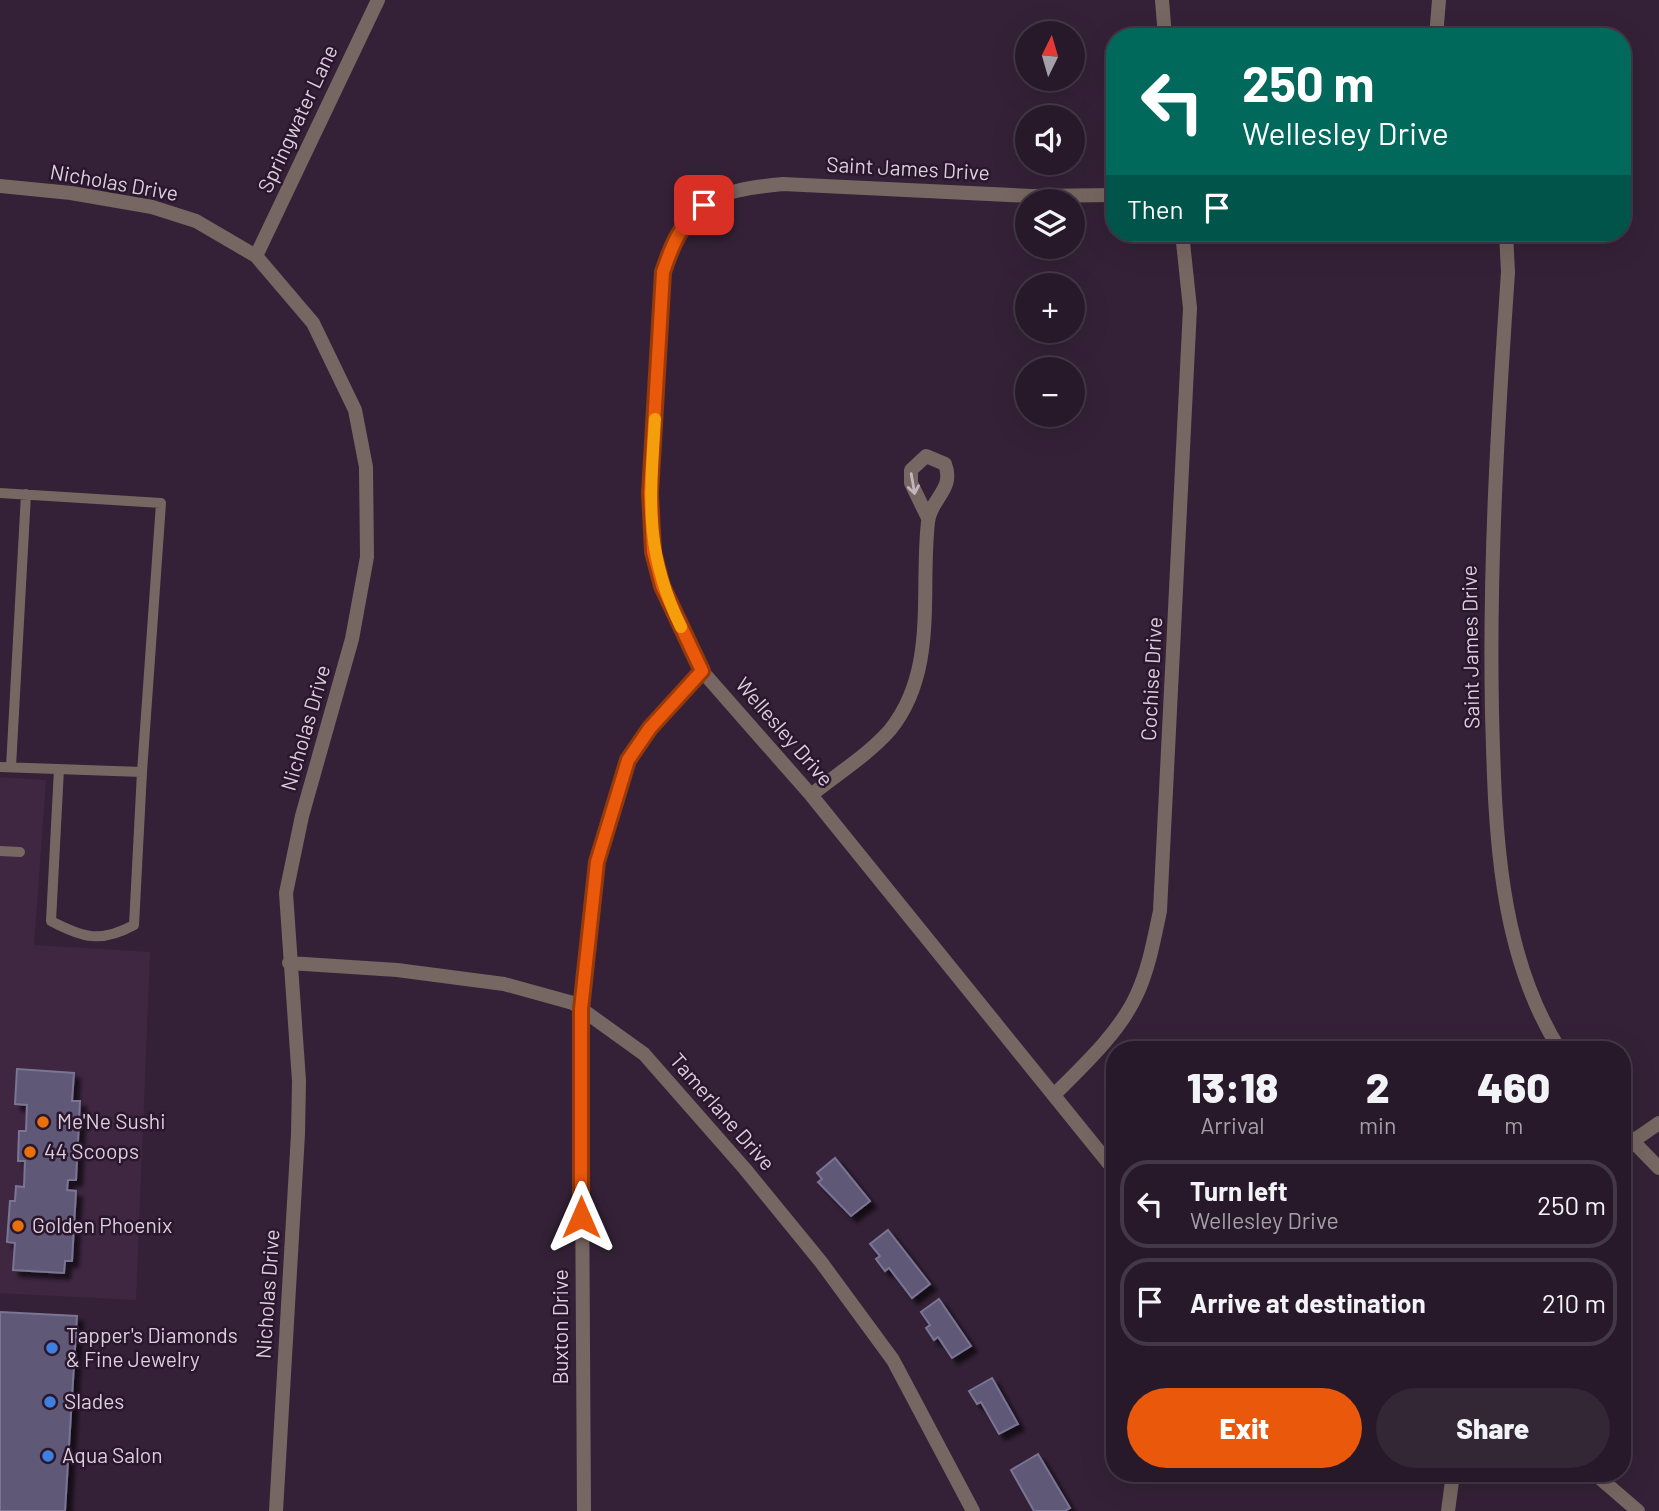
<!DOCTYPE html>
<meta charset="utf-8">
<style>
:root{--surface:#271929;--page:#332635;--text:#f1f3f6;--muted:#a4a0a8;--line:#433846;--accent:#ea580c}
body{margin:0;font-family:Barlow,sans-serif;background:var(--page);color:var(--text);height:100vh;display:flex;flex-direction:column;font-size:26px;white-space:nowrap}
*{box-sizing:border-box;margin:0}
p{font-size:23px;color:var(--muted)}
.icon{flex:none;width:38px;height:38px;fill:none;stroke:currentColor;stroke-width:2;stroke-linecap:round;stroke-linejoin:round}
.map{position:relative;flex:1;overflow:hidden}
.panel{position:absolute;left:1106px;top:1041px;width:525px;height:441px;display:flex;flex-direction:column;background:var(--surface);border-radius:28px;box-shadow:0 7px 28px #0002,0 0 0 2px var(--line)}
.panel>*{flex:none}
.guide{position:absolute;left:1106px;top:28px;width:525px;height:214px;border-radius:28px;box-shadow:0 7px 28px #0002,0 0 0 2px var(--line);background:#00695c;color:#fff;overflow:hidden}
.needle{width:46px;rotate:5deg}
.controls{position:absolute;left:1015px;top:21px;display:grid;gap:14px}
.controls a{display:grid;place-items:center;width:70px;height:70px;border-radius:50%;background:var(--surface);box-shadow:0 7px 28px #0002,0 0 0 2px var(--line);font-size:35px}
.pin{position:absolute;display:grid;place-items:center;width:60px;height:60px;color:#fff;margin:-30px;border-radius:14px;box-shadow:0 4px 10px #0006}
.me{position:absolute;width:77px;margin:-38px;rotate:0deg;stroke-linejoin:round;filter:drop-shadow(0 0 5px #0008)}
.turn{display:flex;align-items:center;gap:24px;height:147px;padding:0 21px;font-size:32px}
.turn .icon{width:91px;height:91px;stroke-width:2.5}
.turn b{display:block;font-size:49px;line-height:60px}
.then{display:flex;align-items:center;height:66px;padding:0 21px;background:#0003;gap:14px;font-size:26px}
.eta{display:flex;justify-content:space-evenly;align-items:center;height:119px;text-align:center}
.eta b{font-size:42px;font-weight:800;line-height:49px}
.cta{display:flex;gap:14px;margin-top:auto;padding:14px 21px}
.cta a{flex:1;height:80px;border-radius:42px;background:var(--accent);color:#fff;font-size:28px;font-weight:800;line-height:80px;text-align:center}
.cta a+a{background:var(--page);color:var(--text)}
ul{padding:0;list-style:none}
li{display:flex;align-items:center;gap:21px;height:88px;margin:0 14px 10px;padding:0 7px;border:4px solid var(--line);border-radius:28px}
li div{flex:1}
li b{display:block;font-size:26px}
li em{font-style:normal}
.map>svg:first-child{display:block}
.built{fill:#3f2742}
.building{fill:#5e5876;stroke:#7a7494;stroke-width:2;filter:url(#shadow)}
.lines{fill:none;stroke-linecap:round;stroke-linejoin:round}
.service{stroke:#776762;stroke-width:10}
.minor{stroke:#776762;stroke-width:14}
.oneway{stroke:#c2b5be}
.route-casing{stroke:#983908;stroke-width:18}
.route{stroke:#ea580c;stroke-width:12}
.slow{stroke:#f59e0b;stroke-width:12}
.food-dot{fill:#e8710a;stroke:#2a172d;stroke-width:2.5}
.shop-dot{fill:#3f7fe0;stroke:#2a172d;stroke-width:2.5}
.labels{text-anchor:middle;stroke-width:5;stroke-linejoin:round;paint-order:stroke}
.street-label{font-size:21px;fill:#dbcfdd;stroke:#2a172d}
.poi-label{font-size:21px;fill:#dbcfdd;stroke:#2a172d;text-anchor:start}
</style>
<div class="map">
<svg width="1659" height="1511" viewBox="0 0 1659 1511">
<defs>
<filter id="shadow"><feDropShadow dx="6" dy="6" stdDeviation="2" flood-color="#0009"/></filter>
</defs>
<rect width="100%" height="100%" fill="#342137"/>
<!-- built -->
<path class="built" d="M0,777L46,780L34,945L150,952L136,1300L0,1293Z"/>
<!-- building -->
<path class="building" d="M17,1069L74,1073L72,1101H80L76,1180H68L67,1190L76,1191L72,1261H65L64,1273L13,1270L15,1243L7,1242L10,1201H15L16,1186L24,1187L25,1161H18L19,1131H26L27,1105L15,1104Z
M835,1158L870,1201L851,1216L818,1182L822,1179L817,1173Z
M888,1230L930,1284L912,1298L889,1268L885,1271L876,1259L880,1256L870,1244Z
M939,1299L971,1346L952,1358L938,1337L934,1340L926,1328L930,1325L921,1312Z
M0,1312L77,1316L65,1511H0Z
M992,1378L1018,1424L999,1434L981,1402L977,1404L969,1391Z
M1038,1454L1070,1508L1065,1511H1034L1011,1470Z"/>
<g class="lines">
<!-- service -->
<path class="service" d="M0,493L161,503L142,772L0,767
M11,767L26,494
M59,769L51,921C83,938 101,943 134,925L142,772
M0,851L20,852"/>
<!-- minor -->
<path class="minor" d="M1162,0L1165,37
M1436,37L1439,0
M0,186L71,193L152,207L196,221L256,256L313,323L355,410L366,467L367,557L352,639L302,816L286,893L299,1081L298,1134L276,1511
M1115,195L1031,196L783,184C711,191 687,201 663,272L650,493L653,552L662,586L702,671L811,795L1115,1171
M1506,233L1508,272C1498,419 1489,564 1492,712C1495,825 1497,951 1560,1050
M256,256L378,0
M811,795C837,774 868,755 890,730C938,670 920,593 928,522C930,499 955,490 945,464L926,456L911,470V483L928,518
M289,963L397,970L504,984L573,1003L644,1054L745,1169L821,1262L893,1360L973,1511
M1054,1095C1083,1066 1120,1032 1137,994C1149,968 1154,939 1160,911L1190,308L1182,233
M1622,1130L1659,1168
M1622,1154L1633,1141L1659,1123
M1595,1474L1638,1511
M584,1511L581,1009L597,862L628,760L651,728L702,671
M1448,1511L1453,1474"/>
</g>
<!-- one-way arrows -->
<defs><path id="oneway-shaft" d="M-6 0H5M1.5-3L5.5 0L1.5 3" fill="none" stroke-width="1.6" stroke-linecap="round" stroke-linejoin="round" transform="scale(1.75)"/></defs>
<use class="oneway" href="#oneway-shaft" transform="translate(913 484) rotate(80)"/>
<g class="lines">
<defs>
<path id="route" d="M581,1217V1009L597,862L628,760L650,728L702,671L662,586L653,552L650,493L663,272C672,245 681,223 704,205"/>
</defs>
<!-- route casing -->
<use href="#route" class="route-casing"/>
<!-- route -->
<use href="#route" class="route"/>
<!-- slow -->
<path class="slow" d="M655,419C650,500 644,551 681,627"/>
</g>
<!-- markers -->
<g class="food-dot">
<circle cx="43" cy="1122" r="7"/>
<circle cx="30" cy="1152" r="7"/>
<circle cx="18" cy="1226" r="7"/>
</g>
<g class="shop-dot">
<circle cx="52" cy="1348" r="7"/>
<circle cx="50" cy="1402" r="7"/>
<circle cx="48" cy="1456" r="7"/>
</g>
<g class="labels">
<!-- street labels -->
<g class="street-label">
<text transform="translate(298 119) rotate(-65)" y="7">Springwater Lane</text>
<text transform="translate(908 169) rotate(3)" y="7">Saint James Drive</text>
<text transform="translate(114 183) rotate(10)" y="7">Nicholas Drive</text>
<text transform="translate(1471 647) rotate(-91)" y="7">Saint James Drive</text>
<text transform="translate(1152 679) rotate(-87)" y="7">Cochise Drive</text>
<text transform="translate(306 728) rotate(-74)" y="7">Nicholas Drive</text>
<text transform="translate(784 732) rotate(49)" y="7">Wellesley Drive</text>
<text transform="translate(722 1112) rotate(49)" y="7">Tamerlane Drive</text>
<text transform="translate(268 1294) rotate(-86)" y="7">Nicholas Drive</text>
<text transform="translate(561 1327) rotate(-90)" y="7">Buxton Drive</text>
</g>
<!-- poi labels -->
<g class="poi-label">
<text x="57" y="1129">Me'Ne Sushi</text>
<text x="44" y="1159">44 Scoops</text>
<text x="32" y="1233">Golden Phoenix</text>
<text x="66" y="1343">Tapper's Diamonds<tspan x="66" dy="24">&amp; Fine Jewelry</tspan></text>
<text x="64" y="1409">Slades</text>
<text x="62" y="1463">Aqua Salon</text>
</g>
</g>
</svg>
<div class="controls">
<a><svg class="needle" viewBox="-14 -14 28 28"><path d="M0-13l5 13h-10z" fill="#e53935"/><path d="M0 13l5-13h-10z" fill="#a4a0a8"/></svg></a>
<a><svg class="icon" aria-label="sound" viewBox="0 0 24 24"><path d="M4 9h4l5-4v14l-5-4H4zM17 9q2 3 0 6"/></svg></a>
<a><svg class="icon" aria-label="layers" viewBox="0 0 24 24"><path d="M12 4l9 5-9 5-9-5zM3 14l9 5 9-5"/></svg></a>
<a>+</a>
<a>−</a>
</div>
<div class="pin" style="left:704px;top:205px;background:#d93025"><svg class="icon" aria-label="arrive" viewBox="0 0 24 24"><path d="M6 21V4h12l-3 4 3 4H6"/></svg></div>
<svg class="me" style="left:581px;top:1217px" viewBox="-20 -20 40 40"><path d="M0-17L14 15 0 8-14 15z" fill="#ea580c" stroke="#fff" stroke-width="4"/></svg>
<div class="guide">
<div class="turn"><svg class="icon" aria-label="left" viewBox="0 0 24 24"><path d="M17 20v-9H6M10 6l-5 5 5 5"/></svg><div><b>250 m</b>Wellesley Drive</div></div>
<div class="then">Then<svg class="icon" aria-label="arrive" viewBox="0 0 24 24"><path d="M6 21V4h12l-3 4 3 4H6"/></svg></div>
</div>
<section class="panel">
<div class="eta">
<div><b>13:18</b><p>Arrival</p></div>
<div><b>2</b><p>min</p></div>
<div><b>460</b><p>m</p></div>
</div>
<ul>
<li><svg class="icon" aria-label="left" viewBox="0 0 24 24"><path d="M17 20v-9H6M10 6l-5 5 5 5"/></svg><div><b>Turn left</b><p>Wellesley Drive</p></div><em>250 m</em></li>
<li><svg class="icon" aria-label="arrive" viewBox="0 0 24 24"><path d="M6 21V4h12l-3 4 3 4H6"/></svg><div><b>Arrive at destination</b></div><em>210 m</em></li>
</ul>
<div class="cta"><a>Exit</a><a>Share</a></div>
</section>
</div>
